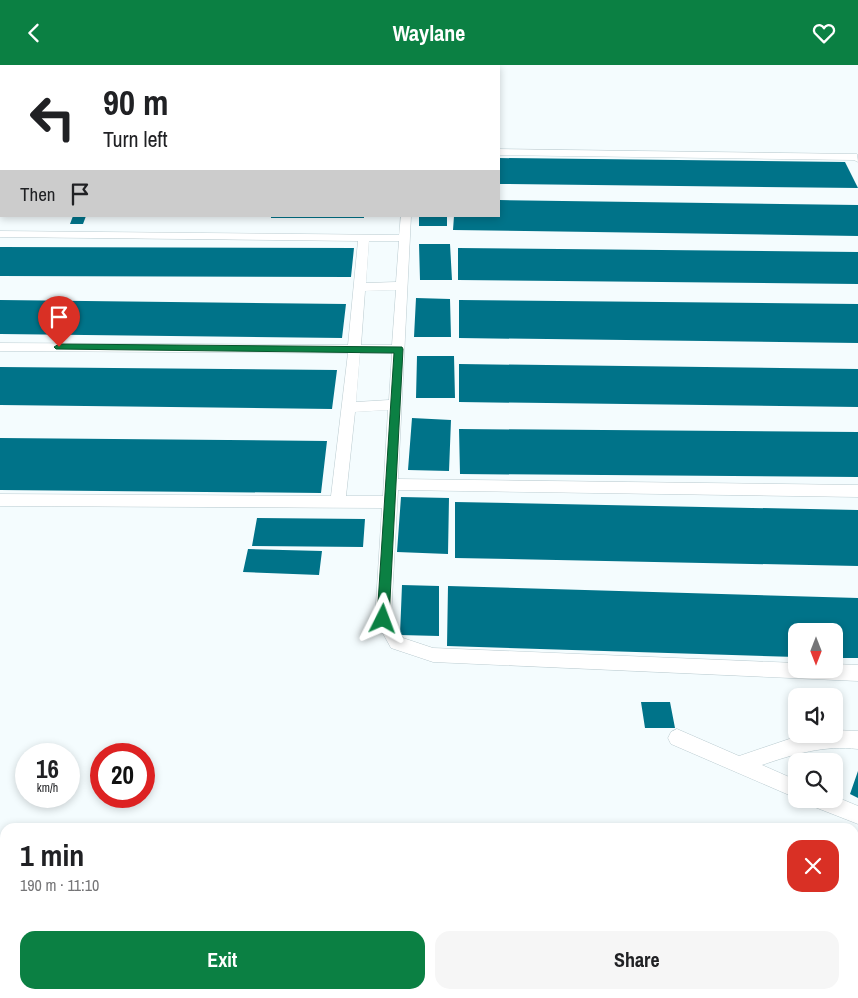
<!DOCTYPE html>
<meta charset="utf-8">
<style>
:root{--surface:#fff;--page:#f6f6f6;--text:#202124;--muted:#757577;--accent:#0b8043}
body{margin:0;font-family:"Archivo Narrow",sans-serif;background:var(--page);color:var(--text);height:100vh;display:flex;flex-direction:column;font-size:19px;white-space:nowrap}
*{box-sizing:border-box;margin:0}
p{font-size:16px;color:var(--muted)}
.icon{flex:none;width:28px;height:28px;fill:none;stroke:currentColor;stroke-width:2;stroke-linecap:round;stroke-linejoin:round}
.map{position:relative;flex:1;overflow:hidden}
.side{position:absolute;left:0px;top:758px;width:859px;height:176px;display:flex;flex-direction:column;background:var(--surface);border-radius:15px 15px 0 0;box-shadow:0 2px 8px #0003}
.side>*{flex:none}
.hud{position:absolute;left:0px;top:0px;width:500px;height:152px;box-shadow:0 2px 8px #0003;background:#fff;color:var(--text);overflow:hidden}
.needle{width:32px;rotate:180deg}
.fabs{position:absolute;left:788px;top:558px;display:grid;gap:10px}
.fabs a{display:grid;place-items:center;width:55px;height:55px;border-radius:10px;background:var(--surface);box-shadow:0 2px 8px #0003;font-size:25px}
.speed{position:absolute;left:15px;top:678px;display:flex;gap:10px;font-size:25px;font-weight:700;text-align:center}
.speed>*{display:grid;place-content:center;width:65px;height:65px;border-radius:50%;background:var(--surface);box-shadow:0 2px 8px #0003;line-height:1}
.speed small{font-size:12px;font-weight:400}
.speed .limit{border:8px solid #d22;background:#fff;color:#111}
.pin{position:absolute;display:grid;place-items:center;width:42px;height:42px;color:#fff;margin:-51px -21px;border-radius:50% 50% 50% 0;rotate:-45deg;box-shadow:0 0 5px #0007}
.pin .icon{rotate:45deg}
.me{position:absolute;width:55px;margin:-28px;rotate:3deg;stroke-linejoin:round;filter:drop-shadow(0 0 4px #0008)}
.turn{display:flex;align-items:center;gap:18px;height:105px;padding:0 20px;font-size:22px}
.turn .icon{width:65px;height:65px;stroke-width:2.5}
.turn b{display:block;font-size:35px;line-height:42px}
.then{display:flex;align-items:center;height:48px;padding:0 20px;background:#0003;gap:10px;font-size:19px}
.round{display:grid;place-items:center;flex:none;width:52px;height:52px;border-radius:15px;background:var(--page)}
.head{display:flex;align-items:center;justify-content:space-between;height:85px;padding:0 20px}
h1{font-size:30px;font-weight:700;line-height:38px}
.button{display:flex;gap:10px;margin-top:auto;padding:10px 20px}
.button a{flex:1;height:58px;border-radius:15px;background:var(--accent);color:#fff;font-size:20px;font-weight:700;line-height:58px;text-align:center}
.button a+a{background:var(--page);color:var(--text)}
header{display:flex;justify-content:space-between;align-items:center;height:65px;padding:0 20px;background:var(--accent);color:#fff;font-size:22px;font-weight:700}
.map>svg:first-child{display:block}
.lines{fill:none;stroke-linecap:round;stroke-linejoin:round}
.stream{fill:#a6e6f8;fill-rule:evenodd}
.building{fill:#007389}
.service-casing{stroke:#bacbd0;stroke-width:1}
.service{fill:#fff;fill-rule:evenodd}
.route{fill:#0b8043;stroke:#07532c}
</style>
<header><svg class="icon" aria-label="back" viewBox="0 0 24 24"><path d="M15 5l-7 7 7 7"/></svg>Waylane<svg class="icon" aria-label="heart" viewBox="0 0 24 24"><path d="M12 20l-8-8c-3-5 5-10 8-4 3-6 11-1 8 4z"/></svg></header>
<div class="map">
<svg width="858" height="933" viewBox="0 0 858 933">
<rect width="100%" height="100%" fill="#f4fcfe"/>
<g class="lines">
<!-- stream -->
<path class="stream" d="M233,0H239L238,1H233Z
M0,106L1,107V109L0,110Z"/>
</g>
<!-- building -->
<path class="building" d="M499,93L845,97L858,123L499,119Z
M499,135L858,140V171L453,165L454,151H499Z
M73,151H86L83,159H70Z
M271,151H364V153H271Z
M419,151H447V161H419Z
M419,179H450L452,215H420Z
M0,182L354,183L351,212L0,211Z
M458,183L858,187V219L458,215Z
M416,233L450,234L451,272H414Z
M0,235L346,239L342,273L0,269Z
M459,235L858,239V278L459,273Z
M417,291H454L455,333H416Z
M459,299L858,304V342L459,337Z
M0,302L337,305L332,344L0,340Z
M412,353L451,355L449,406L408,405Z
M459,364L858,367V412L460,409Z
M0,373L327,376L321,428L0,425Z
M401,432L449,433L448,489L397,487Z
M455,437L858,445V501L455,493Z
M257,453L365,454L363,482L252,481Z
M248,484L322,486L319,510L243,507Z
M402,520L439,521V571L400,570Z
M448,521L858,533V593H834V566H796V592L447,581Z
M641,637H670L675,663H645Z
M858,706V733L850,729Z"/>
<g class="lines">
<defs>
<path id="service" d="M499,84L857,89L858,97L854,95L499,90Z
M401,151H411L398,414L858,420V432L398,425L391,553L403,573L433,583L796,598V604H834V599L858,600V616L433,597L391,583L375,554L382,443L0,441V429L331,431L348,288L0,286V278L348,280L358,176L0,172V166L399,170ZM369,176H399L396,217L366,218ZM396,225L392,280H361L365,226ZM360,288H392L389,335L356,337ZM388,345L383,431H346L355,347Z
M677,664L739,691L798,671L807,669H834V665L858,666V684C824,680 794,689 762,700L796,715V733L671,679L668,673L671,667Z
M834,731L858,741V759L812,741L810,734H834Z"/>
</defs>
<!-- service casing -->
<use href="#service" class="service-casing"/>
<!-- service -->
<use href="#service" class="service"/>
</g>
<!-- route -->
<path class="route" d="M59,279L402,282L403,284L389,554L387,558L383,559L379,558L377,554L394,288L56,284L54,282Z"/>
</svg>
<div class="fabs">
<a><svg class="needle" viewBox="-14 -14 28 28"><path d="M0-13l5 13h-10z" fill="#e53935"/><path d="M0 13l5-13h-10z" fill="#757577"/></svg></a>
<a><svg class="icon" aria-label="sound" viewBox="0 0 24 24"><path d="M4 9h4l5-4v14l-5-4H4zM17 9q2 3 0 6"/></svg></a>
<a><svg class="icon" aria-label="search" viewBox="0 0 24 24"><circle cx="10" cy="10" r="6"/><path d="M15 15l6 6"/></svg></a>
</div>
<div class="speed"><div>16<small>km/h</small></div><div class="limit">20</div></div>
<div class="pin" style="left:59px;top:282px;background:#d93025"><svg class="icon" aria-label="arrive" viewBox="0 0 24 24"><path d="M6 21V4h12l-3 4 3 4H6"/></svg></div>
<svg class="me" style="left:383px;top:554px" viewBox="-20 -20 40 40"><path d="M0-17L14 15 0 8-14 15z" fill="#0b8043" stroke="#fff" stroke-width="4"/></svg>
<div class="hud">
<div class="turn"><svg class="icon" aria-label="left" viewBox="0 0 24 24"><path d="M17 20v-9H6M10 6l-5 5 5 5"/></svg><div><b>90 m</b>Turn left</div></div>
<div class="then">Then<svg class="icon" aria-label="arrive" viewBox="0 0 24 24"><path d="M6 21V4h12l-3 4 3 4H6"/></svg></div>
</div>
<section class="side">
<div class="head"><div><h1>1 min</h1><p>190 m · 11:10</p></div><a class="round" style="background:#d93025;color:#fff"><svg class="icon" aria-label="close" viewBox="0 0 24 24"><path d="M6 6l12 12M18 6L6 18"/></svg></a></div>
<div class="button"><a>Exit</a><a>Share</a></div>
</section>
</div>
